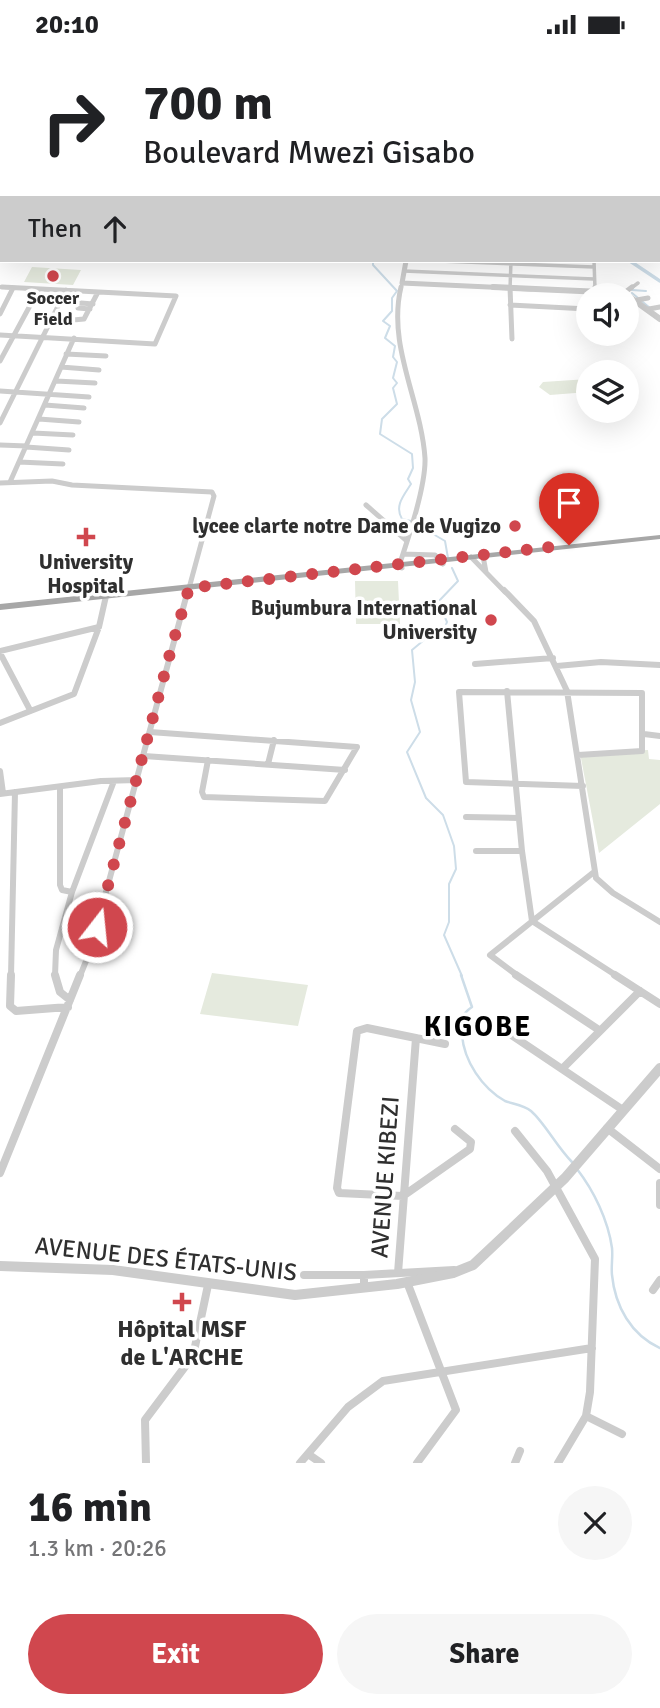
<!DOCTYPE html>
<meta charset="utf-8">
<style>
:root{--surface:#fff;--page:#f6f6f6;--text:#202124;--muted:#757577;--accent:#d0474e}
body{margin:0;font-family:Signika,sans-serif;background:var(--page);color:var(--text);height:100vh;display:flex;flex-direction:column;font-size:26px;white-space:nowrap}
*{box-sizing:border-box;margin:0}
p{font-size:23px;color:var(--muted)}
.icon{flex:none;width:38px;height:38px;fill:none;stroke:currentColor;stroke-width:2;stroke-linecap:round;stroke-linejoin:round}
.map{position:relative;height:1414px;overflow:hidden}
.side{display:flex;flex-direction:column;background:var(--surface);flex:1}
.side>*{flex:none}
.guide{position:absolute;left:0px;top:0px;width:662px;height:214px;box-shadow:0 7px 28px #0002;background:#fff;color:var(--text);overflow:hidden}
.buttons{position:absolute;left:576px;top:234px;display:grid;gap:14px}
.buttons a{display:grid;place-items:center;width:63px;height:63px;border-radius:50%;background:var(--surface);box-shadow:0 7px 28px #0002;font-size:35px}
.pin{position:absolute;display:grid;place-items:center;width:60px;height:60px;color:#fff;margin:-72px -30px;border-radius:50% 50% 50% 0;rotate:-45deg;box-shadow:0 0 7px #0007}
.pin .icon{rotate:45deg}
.me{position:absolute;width:77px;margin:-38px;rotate:16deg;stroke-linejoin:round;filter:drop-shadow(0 0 5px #0008)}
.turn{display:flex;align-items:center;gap:24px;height:147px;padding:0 28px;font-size:32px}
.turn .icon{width:91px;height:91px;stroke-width:2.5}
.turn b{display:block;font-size:49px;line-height:60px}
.then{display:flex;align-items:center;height:66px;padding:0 28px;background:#0003;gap:14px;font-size:26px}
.round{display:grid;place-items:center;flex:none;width:74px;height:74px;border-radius:37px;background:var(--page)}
.head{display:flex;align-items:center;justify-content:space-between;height:119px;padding:0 28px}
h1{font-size:42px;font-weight:800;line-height:52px}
.cta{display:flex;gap:14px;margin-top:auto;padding:14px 28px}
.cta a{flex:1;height:80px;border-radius:42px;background:var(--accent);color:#fff;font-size:28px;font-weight:800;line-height:80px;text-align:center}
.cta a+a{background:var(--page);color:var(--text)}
.status{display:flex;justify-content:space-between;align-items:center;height:49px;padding:0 35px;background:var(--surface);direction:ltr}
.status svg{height:19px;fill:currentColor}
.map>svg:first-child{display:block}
.green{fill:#e5eade}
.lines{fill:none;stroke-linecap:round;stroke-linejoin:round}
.stream-far1{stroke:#cddde8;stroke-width:2}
.stream{stroke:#cddde8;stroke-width:2.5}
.canal{stroke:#cddde8;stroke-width:3.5}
.minor-far3{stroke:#ccc;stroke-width:3.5}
.minor-far2{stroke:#ccc;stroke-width:5}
.minor-far1{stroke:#ccc;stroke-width:6}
.minor{stroke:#ccc;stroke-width:8}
.tertiary-far2{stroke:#ccc;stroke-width:5}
.tertiary-far1{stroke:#ccc;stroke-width:6}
.tertiary{stroke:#ccc;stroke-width:10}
.primary{fill:#a7a7a7;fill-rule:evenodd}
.route{stroke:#d0474e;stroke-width:12;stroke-dasharray:0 21.6}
.poi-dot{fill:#d0474e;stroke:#fff;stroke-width:2.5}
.labels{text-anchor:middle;stroke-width:7;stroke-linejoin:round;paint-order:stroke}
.far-poi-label{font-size:18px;font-weight:bold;fill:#2f2f2f;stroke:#fff}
.poi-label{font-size:21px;font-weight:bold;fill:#2f2f2f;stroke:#fff;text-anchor:end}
.near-street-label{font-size:24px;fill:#2f2f2f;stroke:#fff}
.near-poi-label{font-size:24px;font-weight:bold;fill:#2f2f2f;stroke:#fff}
.district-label{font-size:28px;font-weight:bold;letter-spacing:2px;fill:#000;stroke:#fff}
</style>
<div class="status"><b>20:10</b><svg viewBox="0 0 49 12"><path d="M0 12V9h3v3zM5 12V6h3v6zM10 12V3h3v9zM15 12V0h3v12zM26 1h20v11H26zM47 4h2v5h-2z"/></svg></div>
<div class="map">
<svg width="660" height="1414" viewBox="0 0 660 1414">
<rect width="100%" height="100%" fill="#fff"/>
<!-- green -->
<path class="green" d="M32,218L81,221L73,236L24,233Z
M588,330V343L550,346L539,338L543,333Z
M355,532H398L400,575H356Z
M648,701L649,710L660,711V755L599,804L580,704Z
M212,924L308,936L298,977L200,965Z"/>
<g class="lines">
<!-- stream-far1 -->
<path class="stream-far1" d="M185,2L187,0
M413,2L412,0H424
M373,212V216L397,242L392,249V262L383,272L390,277L385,289L395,297L393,308L397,313L393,329L397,334L393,339L397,355L382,370L380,385L412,405L413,419L408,430L411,435C404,446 394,457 402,470L411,472
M632,241L646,242
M632,244L650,259
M416,475L445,492L448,509
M452,519L458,532L438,553L447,573L441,588L424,591L412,601L415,633L411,651L420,683L407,703L426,749L443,766L454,797L456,820L449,835V873L444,886L462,927"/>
<!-- stream -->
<path class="stream" d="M461,926L472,958C460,966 461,972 462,986C464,1012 482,1039 505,1052C513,1055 524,1056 531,1062C544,1073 557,1098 572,1113
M577,1120C594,1142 608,1171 612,1199C613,1208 611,1217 612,1226C615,1257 631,1286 660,1299"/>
<!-- canal -->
<path class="canal" d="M630,212L660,232"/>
<!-- minor-far3 -->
<path class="minor-far3" d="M257,0L260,2
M560,0L570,2
M618,0L629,2
M0,1L5,2
M19,2L21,0
M62,2L65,0
M267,2L274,0
M301,2H318
M356,2L359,0
M396,2L398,0
M464,2L478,0
M0,138L2,136
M0,179L2,176
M439,212L594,218
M594,212L595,240
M404,222L594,230
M0,238L36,240
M401,240L402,234
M510,240L511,212
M630,240L638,234"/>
<!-- minor-far2 -->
<path class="minor-far2" d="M2,238L176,247
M401,238C387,297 421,351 425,409C426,436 409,487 400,514L402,519
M510,238L512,290
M595,238V247
M624,244L632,238
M637,251L648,249
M81,254L93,255
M510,256L588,260
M78,259L90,260
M649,260L660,258
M0,265L13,239
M73,271L84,270L98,243
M0,286L155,295L176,247
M66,305L106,307
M0,312L39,240
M61,318L99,321
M56,332L95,334
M0,342L89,348
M45,356L84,359
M39,370L79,373
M0,374L66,241
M33,384L73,386
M0,396L27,397
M26,398L69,401
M19,413L63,415
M10,433L74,289
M0,434L52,432L72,436L212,443L214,447L188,543
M366,456L407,492
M403,505L435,506L443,515
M483,507L486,523
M471,508L505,543"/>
<!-- minor-far1 -->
<path class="minor-far1" d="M504,541L534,572L567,642L596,829L613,844L660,873
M0,602L99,578
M0,604L30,661
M475,615L553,609
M557,617L601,613L660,616
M507,642L522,802L532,872L617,927
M0,674L74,645L99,578L106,547
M150,683L357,698L325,752L204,748L202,743L208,711
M644,685L660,687
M578,706L642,702V644L459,643L466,733L583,737
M144,707L345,721
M268,715L274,691
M0,722L3,744
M60,738V836L62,841L72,843L114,732
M0,745L101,732L137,731
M466,768L519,769
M476,802H522
M11,927L15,743
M55,927L56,901L72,843
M80,927L90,902L188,541
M518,927L490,906L594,823"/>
<!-- minor -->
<path class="minor" d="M11,926L10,957L16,962L68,958
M55,926L60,943L70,951
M516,926L599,981
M615,926L660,955
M498,977L623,1061
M445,995L367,979L357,982L337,1139L339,1144L403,1147L470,1100L471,1093L455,1080
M563,1019L640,942
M607,1079L660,1120
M515,1082L547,1122L595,1210L590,1343L586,1367L558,1414
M0,1124L80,926
M660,1134V1156
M398,1224L416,989
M304,1226H364
M407,1233L456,1361L417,1414
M364,1239V1226L454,1221
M653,1241L660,1231
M586,1367L622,1385
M308,1405L321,1414
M146,1414L145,1371L193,1307L208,1236
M300,1414L348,1358L383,1332L592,1299
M515,1414L520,1402"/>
<!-- tertiary-far2 -->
<path class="tertiary-far2" d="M119,2L121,0
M406,212L402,234L532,240"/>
<!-- tertiary-far1 -->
<path class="tertiary-far1" d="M493,238L624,244L660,270"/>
<!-- tertiary -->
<path class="tertiary" d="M0,1217L113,1221L295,1246L397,1235L453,1224L473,1216L565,1129L660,1019"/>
<!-- primary -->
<path class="primary" d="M660,486V490L0,561V555Z"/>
</g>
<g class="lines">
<!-- route -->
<path class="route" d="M97,878L172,597L189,539L569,496"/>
</g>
<!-- markers -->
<g class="poi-dot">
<circle cx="53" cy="227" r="7"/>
<circle cx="515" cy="477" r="7"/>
<path d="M82.5 477.5h7v7h7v7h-7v7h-7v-7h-7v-7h7z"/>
<circle cx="491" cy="571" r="7"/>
<path d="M178.5 1242.5h7v7h7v7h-7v7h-7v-7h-7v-7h7z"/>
</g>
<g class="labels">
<!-- far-poi labels -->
<g class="far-poi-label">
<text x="53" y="255">Soccer<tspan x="53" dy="21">Field</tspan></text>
</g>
<!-- poi labels -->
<g class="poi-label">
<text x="501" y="484">lycee clarte notre Dame de Vugizo</text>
<text x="86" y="520" text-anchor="middle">University<tspan x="86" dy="24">Hospital</tspan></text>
<text x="477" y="566">Bujumbura International<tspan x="477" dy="24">University</tspan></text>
</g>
<!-- near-street labels -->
<g class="near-street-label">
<text transform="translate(385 1128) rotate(-86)" y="8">AVENUE KIBEZI</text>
<text transform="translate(166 1210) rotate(6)" y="8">AVENUE DES ÉTATS-UNIS</text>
</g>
<!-- near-poi labels -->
<g class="near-poi-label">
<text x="182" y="1288">Hôpital MSF<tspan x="182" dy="28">de L'ARCHE</tspan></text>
</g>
<!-- district labels -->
<g class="district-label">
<text x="478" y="987">KIGOBE</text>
</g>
</g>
</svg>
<div class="buttons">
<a><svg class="icon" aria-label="sound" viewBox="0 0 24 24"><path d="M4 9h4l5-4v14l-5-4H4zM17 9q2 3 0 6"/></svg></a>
<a><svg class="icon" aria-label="layers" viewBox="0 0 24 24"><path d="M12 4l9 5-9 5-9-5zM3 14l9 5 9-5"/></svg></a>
</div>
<div class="pin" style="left:569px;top:496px;background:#d93025"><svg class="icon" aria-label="arrive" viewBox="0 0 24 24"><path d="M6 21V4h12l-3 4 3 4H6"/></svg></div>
<svg class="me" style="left:97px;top:878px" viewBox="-20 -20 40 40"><circle r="17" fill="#d0474e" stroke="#fff" stroke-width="3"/><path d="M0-11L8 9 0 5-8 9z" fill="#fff"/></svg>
<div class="guide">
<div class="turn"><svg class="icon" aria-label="right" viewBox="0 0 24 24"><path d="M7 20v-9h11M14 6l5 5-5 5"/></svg><div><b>700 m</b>Boulevard Mwezi Gisabo</div></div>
<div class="then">Then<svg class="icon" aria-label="ahead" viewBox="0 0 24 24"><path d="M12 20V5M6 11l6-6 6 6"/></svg></div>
</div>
</div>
<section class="side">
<div class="head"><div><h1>16 min</h1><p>1.3 km · 20:26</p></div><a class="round"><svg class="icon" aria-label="close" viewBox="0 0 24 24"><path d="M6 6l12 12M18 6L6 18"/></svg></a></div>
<div class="cta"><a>Exit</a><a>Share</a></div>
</section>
